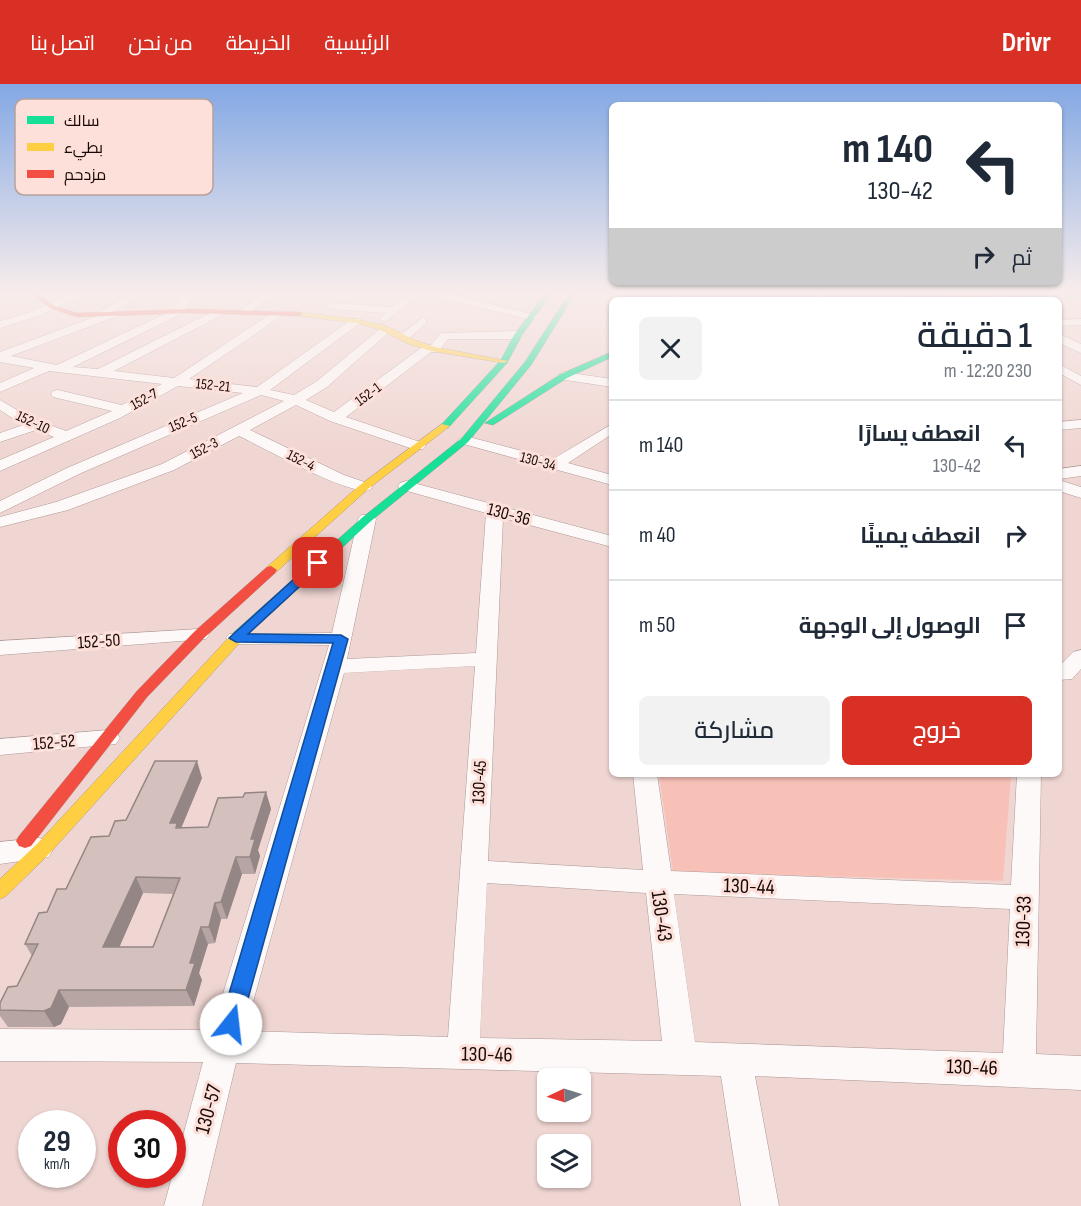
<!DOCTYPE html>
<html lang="ar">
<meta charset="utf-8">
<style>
:root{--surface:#fff;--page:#f2f2f3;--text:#1f2937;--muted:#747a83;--line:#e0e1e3;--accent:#d93025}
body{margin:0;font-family:"Sofia Sans Condensed",Cairo,sans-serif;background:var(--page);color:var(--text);direction:rtl;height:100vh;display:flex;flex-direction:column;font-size:22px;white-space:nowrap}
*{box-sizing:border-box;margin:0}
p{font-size:20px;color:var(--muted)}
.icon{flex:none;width:33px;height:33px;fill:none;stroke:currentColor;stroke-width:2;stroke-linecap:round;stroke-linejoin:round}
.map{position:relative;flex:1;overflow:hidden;direction:ltr}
.panel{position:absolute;left:609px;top:213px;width:453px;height:480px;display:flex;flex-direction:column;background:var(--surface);border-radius:9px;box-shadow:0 2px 4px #0004;direction:rtl}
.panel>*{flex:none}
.hud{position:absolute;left:609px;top:18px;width:453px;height:183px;border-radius:9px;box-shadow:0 2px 4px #0004;direction:rtl;background:#fff;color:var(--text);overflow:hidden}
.needle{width:39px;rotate:266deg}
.buttons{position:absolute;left:537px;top:984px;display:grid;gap:12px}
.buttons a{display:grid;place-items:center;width:54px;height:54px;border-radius:9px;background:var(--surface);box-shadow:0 2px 4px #0004;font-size:30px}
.speed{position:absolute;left:18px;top:1026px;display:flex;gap:12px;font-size:30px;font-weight:700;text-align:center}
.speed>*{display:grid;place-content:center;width:78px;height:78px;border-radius:50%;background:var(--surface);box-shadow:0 2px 4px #0004;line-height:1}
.speed small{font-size:15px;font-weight:400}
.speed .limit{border:9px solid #d22;background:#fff;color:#111}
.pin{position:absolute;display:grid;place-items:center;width:51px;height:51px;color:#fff;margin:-26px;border-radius:12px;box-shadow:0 3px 9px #0006}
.me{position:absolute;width:66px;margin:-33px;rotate:16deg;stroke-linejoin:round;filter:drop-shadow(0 0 4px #0008)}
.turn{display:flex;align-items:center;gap:21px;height:126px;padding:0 30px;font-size:27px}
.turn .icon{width:78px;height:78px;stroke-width:2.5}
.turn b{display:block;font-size:42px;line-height:51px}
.then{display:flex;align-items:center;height:57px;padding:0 30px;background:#0003;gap:12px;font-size:22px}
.round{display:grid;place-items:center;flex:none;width:63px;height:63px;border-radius:9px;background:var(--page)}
.head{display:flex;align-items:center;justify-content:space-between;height:102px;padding:0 30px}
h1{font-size:36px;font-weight:600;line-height:45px}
.cta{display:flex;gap:12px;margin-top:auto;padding:12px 30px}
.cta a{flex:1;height:69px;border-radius:9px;background:var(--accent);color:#fff;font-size:24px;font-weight:600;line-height:69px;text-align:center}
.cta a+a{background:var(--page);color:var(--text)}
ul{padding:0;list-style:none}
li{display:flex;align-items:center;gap:18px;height:90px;padding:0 30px;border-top:2px solid var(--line)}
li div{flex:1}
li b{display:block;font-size:22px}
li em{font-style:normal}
header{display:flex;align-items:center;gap:36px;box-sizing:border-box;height:84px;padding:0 30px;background:var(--accent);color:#fff}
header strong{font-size:28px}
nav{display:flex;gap:33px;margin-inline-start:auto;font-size:21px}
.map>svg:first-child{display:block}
.green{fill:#f8c1b7}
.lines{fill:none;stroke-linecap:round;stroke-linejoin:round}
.street-casing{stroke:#ac9896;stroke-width:1}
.fast-casing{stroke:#ac9896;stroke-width:1}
.slow-casing{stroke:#ac9896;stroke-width:1}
.jam-casing{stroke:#ac9896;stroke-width:1}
.street{fill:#fdf9f8;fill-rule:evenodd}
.fast{fill:#16e098;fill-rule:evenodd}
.slow{fill:#ffcf43;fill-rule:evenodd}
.jam{fill:#f24e42;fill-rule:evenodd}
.wall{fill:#b6a5a2;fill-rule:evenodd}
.shaded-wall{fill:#948684}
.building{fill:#d4c0bc;stroke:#948684;stroke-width:1.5;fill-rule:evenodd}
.route{fill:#1a73e8;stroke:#114b97;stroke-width:1.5}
.labels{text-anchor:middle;stroke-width:6;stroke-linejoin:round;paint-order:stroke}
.far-street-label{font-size:15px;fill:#180907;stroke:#fde0da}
.street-label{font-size:18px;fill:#180907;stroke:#fde0da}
.near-street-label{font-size:21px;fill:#180907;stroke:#fde0da}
.key{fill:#fde0da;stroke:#b8a09b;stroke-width:1.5}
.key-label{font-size:16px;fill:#180907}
</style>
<header>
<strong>Drivr</strong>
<nav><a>الرئيسية</a><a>الخريطة</a><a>من نحن</a><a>اتصل بنا</a></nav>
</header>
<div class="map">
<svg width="1081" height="1122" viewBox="0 0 1081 1122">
<rect width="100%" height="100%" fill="#f0d6d2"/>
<!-- green -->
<path class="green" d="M659,690H1006L1011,692L1003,797L673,788Z"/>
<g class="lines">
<defs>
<path id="street" d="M70,210H83L39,232L0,244V237L31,228Z
M130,210H142L114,228L117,231L115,233L11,272L57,281L173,226L185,210H195L181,230L73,283L98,285L218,225H226V229L114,287L174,294L275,227H283V231L189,295L257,303L352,235H360V239L270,306L294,311L317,297L381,244H389V248L327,303L306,316L334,328L425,261H431L441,249L518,247L524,251L518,255H448L438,268H431L346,333L423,359L426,362L423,365H413L330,337L296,321L250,346L344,391L370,400L372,403L370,406C348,412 263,363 239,352L174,386L68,426L0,443V433L56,418L162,380L284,317L261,311L79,390L0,429V417L67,384L243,309L178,302L120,334L0,387V376L54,353L36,346L0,358V349L23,341L0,326V316L29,333L66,347L112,327L53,313L51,310L53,307L58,306L122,321L162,300L49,287L0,308V299L34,284L0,278V268L97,232L98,229Z
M261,210H272L249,230H241V226Z
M408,210H419L385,238L379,235L386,229L330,225L325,222L330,219L393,223Z
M431,210H448L536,231L538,233L532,236L432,212Z
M664,210H676L683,216H671Z
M812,210H823L830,216H818Z
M422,234L426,235V239L407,256H399V252Z
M1081,235V241L1059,242V236Z
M1059,250L1081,260V269L1059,259Z
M1059,280L1081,292V301L1059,289Z
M564,288L612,295V303L559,295L558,292Z
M1081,336V344L1059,346V338Z
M612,340V350L568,379L612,391V401L460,359L458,356L465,352L553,375Z
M1081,382V392L1059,395V385Z
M1059,396L1081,403V414L1059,407Z
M406,397L612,452V463L503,434L488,777L643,786L633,690H657L671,787L1011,801L1017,690H1041L1036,970L1081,972V1006L755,992L779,1122H741L721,992L236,979L202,1122H164L203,978L0,977V945L212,946L329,561L236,560L229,558L226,554L229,550L332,549L358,435L361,431H373L376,435L347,575L476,569L486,429L400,405L398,402L400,399ZM475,582L448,953L245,947L344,589ZM487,799L646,809L662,957L480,954ZM674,810L1010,825L1003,969L695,958Z
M199,545L206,547L209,551L206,555L0,571V557Z
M1081,566V585L1072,595L1059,596V582L1073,568Z
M108,646L116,648L120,654L116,660L0,671V655Z
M39,754L49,757L53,765L49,773L0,780V758Z"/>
<path id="fast" d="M545,210H551L522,251L507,279L448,344H442V340L501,276L514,251Z
M569,210H575L531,281L468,358L371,437L243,555H233L231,552L233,549L363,433L462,354L525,278Z
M1081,210V214L994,216L997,214Z
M612,268V273L567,294L493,341L485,339L561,290Z"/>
<path id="slow" d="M296,228L356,235L384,241L415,256L435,263L508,277L504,279L431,267L409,260L378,245L356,239L299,232L295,230Z
M442,340L450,342L368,405L275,489H267L265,486L267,483L360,401Z
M238,548L243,549L245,552L243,555L49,770L6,812L0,815V795L37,760L233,549Z"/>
<path id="jam" d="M32,210H39L54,222L77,229L190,225L299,228L303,230L299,232L190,229L77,233L50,224Z
M961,210H993L990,212L891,216L894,214Z
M271,482L277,486L275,489L204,554L147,613L31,762L25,764L19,762L16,757L19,752L137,607L194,548L267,483Z"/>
</defs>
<!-- street casing -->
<use href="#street" class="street-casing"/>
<!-- fast casing -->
<use href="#fast" class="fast-casing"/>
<!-- slow casing -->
<use href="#slow" class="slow-casing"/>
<!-- jam casing -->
<use href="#jam" class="jam-casing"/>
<!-- street -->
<use href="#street" class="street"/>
<!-- fast -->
<use href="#fast" class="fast"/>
<!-- slow -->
<use href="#slow" class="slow"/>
<!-- jam -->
<use href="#jam" class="jam"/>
</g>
<!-- wall -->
<path class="wall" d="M202,694L181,744L208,743L243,713L266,708L271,725L258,766L260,772L255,790H242L227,835H221L215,859L208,860L199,889L202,896L194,922L69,923L61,940L54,943H8L0,932V919L17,902L32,872L25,860L47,828L109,752L126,736ZM143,809L173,810L153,863H119Z"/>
<!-- shaded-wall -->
<path class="shaded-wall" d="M197,677L202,694L180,747L170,739Z
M266,708L271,725L258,766L260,772L255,790L250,773L251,755Z
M236,773L242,790L227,835L221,818Z
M136,793L143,809L112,880L103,863Z
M215,819L221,835L215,859L209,843Z
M201,843L208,860L199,889L202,896L194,922L186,906L190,879Z
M59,906L69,923L61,940L54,943L44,927Z"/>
<!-- building -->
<path class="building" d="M155,677H197L170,739H177L176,744L208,743L218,714L243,713L245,709L266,708L251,755H255L250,773H236L221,818L215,819L209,843H201L190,879H195L186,906H59L51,924L44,927L0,926V919L8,903L17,902L38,860H25L39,829L47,828L57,805H66L91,753L109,752L115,737L126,736ZM136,793L180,794L153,863H103Z"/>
<!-- sky -->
<linearGradient id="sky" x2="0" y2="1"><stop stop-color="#83a8e4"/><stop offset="0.57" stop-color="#f8edeb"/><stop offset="1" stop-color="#f8edeb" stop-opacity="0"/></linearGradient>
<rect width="1081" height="367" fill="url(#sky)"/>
<!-- route -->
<path class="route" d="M318,476L322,477V482L248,550L341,551L348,555L241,940L238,947L231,950L223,947L220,940L333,559L236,558L229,554L314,477Z"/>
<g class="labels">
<!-- far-street labels -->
<g class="far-street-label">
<text transform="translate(213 301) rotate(6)" y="5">152-21</text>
<text transform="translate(368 310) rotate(-37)" y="5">152-1</text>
<text transform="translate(144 315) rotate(-29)" y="5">152-7</text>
<text transform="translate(33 338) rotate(25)" y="5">152-10</text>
<text transform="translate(183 338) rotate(-23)" y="5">152-5</text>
<text transform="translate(204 364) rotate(-28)" y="5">152-3</text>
<text transform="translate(301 376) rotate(26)" y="5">152-4</text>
<text transform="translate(538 377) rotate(15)" y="5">130-34</text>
</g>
<!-- street labels -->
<g class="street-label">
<text transform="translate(509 430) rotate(15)" y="6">130-36</text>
<text transform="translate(99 557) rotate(-4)" y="6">152-50</text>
<text transform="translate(54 658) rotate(-5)" y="6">152-52</text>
<text transform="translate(479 698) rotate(-87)" y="6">130-45</text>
</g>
<!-- near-street labels -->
<g class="near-street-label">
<text transform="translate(749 802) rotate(2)" y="7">130-44</text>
<text transform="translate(662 832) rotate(82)" y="7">130-43</text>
<text transform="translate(1023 837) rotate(-88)" y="7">130-33</text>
<text transform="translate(487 970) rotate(1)" y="7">130-46</text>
<text transform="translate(972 983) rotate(2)" y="7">130-46</text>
<text transform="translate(208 1025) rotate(-75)" y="7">130-57</text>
</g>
</g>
<!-- legend -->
<rect x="15" y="15" width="198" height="96" rx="9" class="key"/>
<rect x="27" y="32" width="27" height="8" fill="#16e098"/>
<rect x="27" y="59" width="27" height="8" fill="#ffcf43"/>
<rect x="27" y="86" width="27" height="8" fill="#f24e42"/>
<g class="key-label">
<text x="64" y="42">سالك</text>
<text x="64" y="69">بطيء</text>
<text x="64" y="96">مزدحم</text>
</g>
</svg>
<div class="buttons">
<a><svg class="needle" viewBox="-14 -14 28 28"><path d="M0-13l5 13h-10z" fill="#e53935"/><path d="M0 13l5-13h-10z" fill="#747a83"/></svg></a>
<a><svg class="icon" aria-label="layers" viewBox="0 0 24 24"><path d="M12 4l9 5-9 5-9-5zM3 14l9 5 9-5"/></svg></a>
</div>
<div class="speed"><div>29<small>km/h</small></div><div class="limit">30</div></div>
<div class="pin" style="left:318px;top:479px;background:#d93025"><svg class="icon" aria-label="arrive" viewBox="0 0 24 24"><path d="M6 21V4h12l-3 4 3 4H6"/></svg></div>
<svg class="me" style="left:231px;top:940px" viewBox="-20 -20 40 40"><circle r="19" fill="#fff"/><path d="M0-13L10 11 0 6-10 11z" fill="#1a73e8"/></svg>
<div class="hud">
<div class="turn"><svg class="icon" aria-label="left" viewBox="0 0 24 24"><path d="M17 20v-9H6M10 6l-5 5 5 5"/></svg><div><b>140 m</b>130-42</div></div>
<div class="then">ثم<svg class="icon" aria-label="right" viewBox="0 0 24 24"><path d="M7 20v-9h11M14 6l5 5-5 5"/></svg></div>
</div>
<section class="panel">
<div class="head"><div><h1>1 دقيقة</h1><p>230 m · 12:20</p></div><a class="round"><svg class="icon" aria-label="close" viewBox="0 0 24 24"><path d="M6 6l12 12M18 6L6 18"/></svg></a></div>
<ul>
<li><svg class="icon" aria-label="left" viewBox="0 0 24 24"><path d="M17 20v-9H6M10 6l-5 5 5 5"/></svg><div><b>انعطف يسارًا</b><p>130-42</p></div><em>140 m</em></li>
<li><svg class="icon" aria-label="right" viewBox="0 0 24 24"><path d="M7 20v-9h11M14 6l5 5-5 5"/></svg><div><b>انعطف يمينًا</b></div><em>40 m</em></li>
<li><svg class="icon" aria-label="arrive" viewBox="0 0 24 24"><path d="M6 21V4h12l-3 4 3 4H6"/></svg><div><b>الوصول إلى الوجهة</b></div><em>50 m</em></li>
</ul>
<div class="cta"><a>خروج</a><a>مشاركة</a></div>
</section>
</div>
